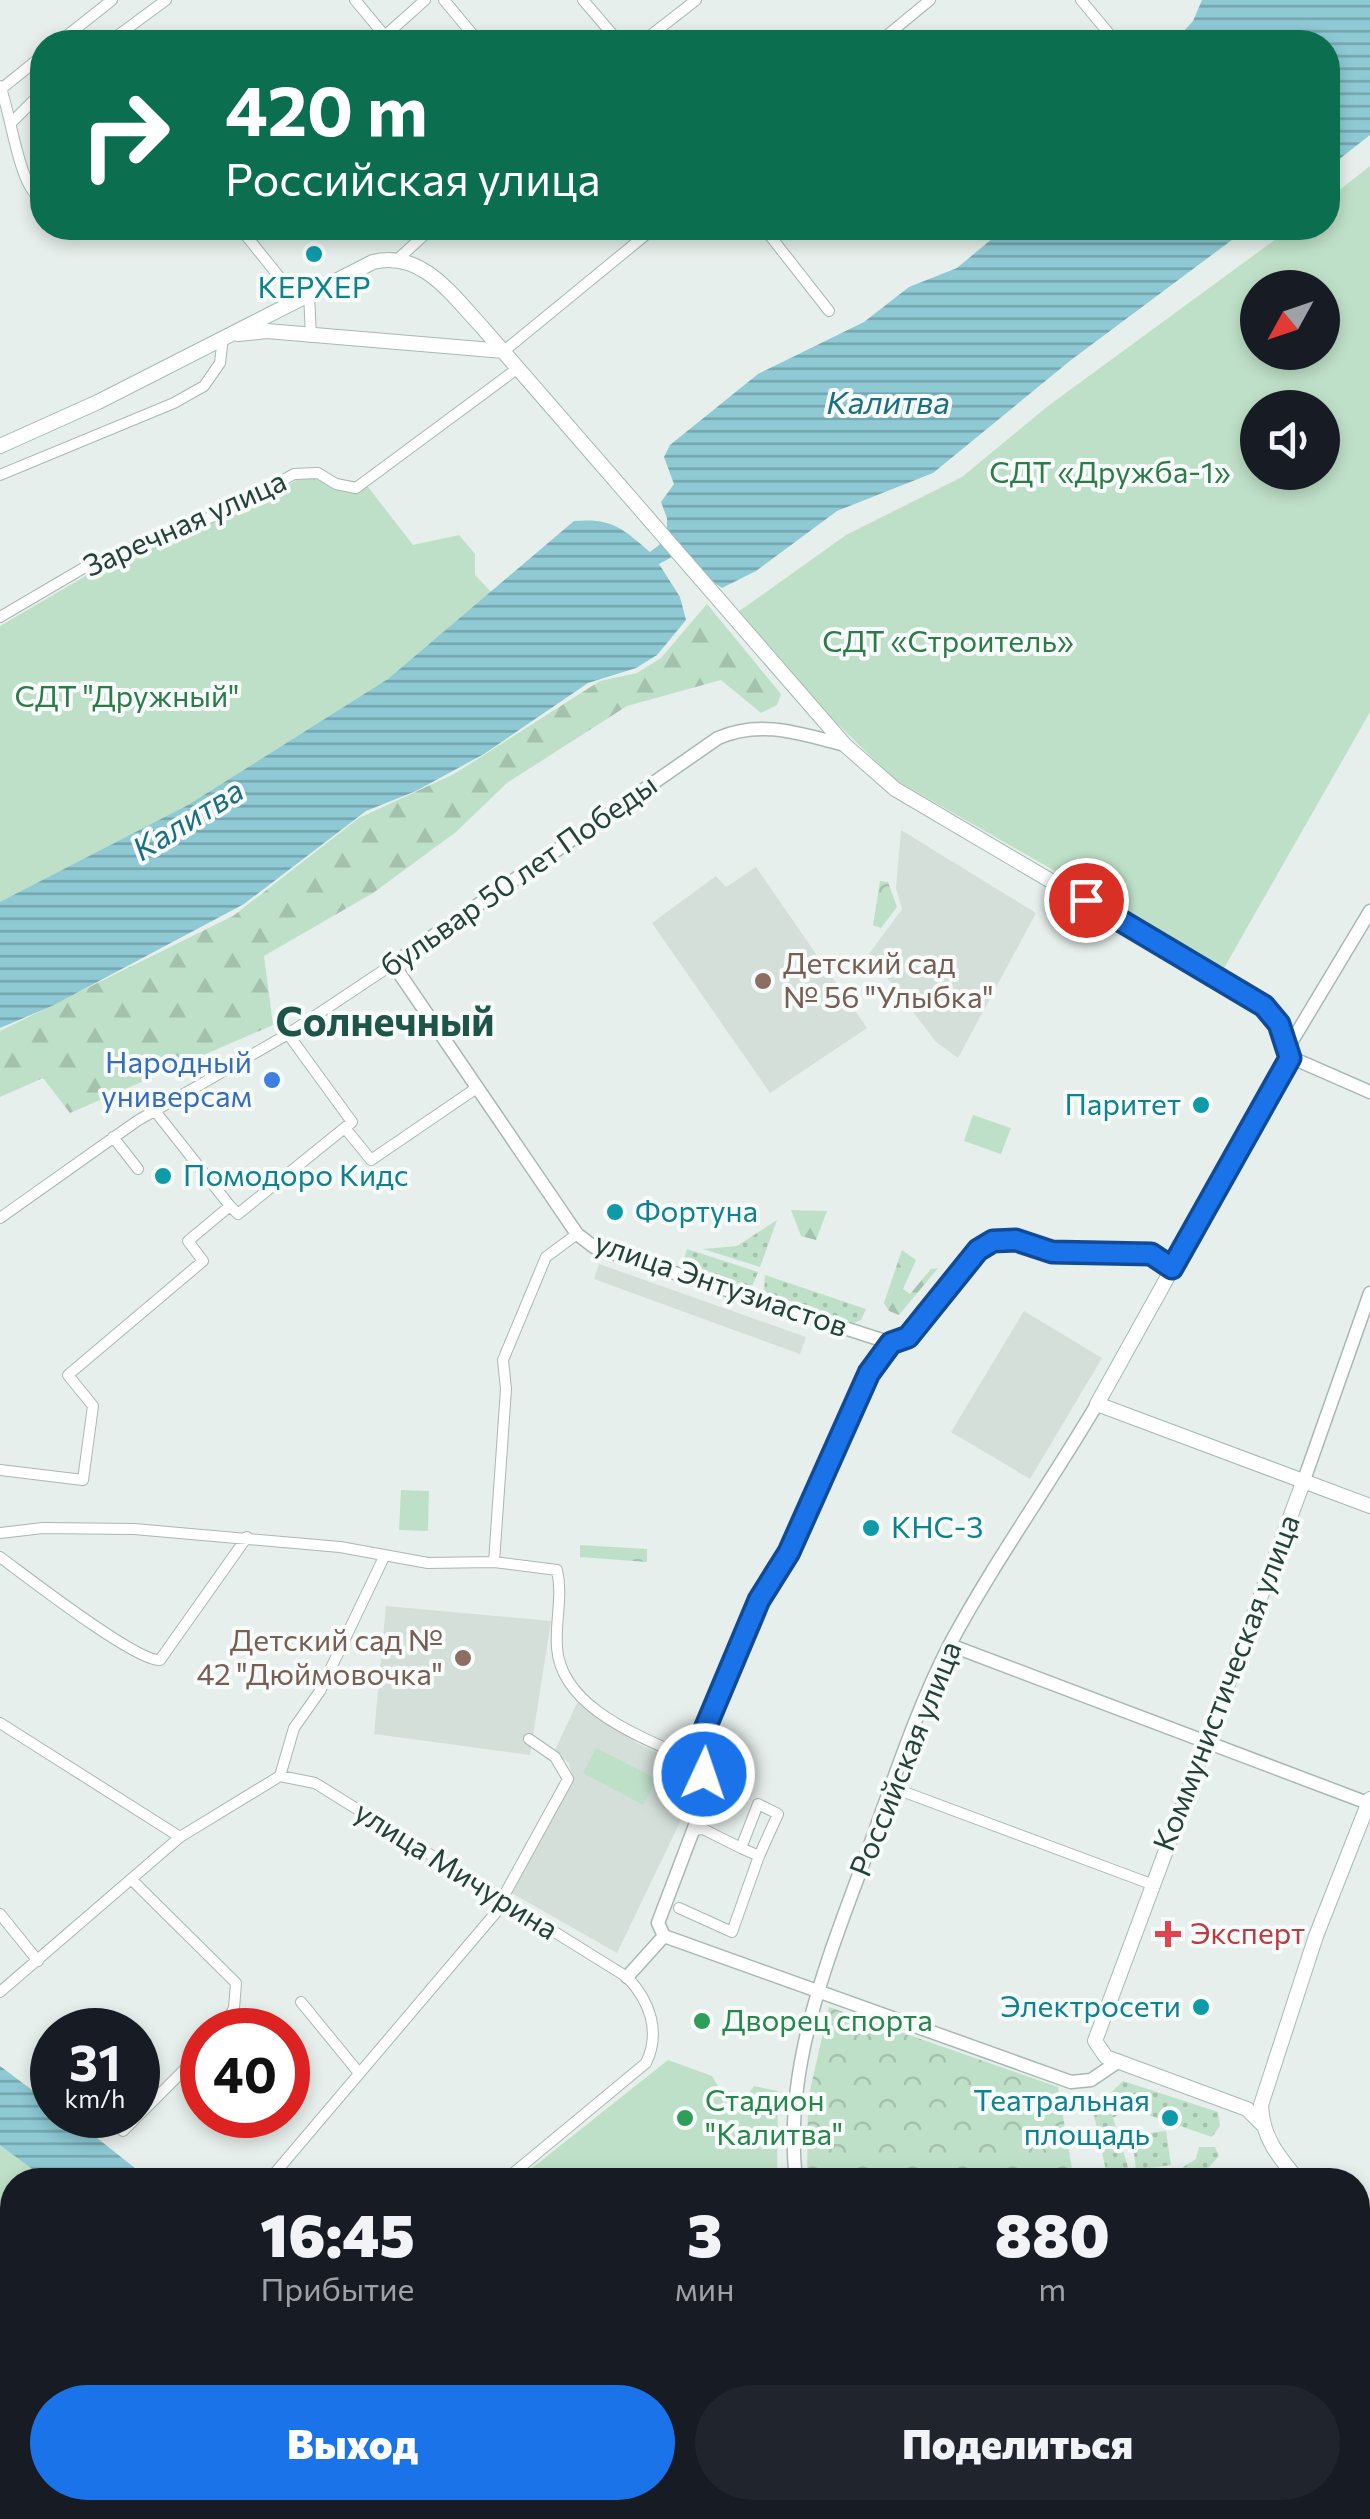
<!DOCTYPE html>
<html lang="ru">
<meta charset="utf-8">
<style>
:root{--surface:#171b24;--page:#20242c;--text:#f1f3f6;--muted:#9ea1a6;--accent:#1a73e8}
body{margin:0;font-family:Commissioner,sans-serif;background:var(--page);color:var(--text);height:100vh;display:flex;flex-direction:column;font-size:38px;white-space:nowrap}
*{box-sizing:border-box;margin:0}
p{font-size:32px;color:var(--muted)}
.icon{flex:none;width:55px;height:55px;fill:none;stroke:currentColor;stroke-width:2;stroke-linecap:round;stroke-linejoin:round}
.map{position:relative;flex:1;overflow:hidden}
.details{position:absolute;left:0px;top:2168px;width:1370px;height:352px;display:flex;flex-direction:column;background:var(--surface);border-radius:40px 40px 0 0;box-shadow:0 5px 15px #0003}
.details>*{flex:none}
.hud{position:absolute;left:30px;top:30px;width:1310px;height:210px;border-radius:40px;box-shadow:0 5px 15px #0003;background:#0b6e4f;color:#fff;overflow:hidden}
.needle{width:65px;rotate:230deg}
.controls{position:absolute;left:1240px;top:270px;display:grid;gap:20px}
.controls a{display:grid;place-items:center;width:100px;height:100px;border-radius:50%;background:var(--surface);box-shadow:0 5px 15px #0003;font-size:50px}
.speed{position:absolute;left:30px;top:2008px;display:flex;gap:20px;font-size:50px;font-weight:700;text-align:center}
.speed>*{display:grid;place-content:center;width:130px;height:130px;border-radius:50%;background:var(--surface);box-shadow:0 5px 15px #0003;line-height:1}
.speed small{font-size:25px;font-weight:400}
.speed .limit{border:15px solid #d22;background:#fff;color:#111}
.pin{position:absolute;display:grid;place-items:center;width:85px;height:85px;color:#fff;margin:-42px;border:5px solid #fff;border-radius:50%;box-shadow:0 2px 10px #0007}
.me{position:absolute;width:110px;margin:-55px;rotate:3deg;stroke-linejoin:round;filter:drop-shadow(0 0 8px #0008)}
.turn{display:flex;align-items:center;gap:35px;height:210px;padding:0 30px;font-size:45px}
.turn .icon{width:130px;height:130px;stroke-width:2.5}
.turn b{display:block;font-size:70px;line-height:85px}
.eta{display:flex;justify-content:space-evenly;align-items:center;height:170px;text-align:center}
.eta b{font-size:60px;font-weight:800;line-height:70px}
.primary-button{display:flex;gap:20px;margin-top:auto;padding:20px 30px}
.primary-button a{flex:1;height:115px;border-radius:60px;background:var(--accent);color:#fff;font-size:40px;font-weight:800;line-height:115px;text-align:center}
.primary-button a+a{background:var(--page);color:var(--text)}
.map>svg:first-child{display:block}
.built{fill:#d4dfda}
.grass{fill:url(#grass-dots)}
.forest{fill:url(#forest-firs)}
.park{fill:url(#park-crowns)}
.garden{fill:#bfe0c8;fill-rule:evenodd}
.water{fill:url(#water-rules)}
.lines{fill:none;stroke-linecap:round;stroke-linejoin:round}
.minor-casing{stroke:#a8b8b2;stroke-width:12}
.tertiary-casing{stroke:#a8b8b2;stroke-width:15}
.secondary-casing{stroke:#a4bbb3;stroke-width:16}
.minor{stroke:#fff;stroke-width:10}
.tertiary{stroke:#fff;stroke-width:12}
.secondary{stroke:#fff;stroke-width:14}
.route-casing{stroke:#114b97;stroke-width:25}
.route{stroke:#1a73e8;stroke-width:18}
.culture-dot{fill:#0f9aa8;stroke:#f7fbf9;stroke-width:4}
.education-dot{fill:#8d6e63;stroke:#f7fbf9;stroke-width:4}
.shop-dot{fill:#3f7fe0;stroke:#f7fbf9;stroke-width:4}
.health-dot{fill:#e0444e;stroke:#f7fbf9;stroke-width:4}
.leisure-dot{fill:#2e9e5b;stroke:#f7fbf9;stroke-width:4}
.labels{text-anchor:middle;stroke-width:8;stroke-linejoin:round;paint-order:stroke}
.culture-label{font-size:30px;fill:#0d838f;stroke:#f7fbf9;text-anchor:end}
.park-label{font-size:30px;fill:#2d7a4b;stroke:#f7fbf9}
.street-label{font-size:30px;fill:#24423a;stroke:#f7fbf9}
.education-label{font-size:30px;fill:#785e54;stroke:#f7fbf9;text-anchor:start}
.shop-label{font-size:30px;fill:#366cbe;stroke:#f7fbf9;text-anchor:end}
.health-label{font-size:30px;fill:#be3a42;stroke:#f7fbf9;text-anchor:start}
.leisure-label{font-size:30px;fill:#27864d;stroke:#f7fbf9;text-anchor:start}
.water-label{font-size:32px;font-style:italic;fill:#1c6f80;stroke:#f7fbf9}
.district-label{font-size:40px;font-weight:bold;fill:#1f5548;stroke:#f7fbf9}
</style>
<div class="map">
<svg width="1370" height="2519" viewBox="0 0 1370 2519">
<defs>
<pattern id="grass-dots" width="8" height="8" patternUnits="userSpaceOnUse" patternTransform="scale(2.5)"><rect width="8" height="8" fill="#bfe0c8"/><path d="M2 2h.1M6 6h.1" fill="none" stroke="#a4c1ad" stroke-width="1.8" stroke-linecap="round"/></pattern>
<pattern id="forest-firs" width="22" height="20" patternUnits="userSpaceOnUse" patternTransform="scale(2.5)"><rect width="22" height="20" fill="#bfe0c8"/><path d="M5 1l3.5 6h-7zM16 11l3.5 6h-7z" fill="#a4c1ad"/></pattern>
<pattern id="park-crowns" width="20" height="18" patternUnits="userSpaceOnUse" patternTransform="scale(2.5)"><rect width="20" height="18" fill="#bfe0c8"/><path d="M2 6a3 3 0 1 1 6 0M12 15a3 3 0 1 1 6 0" fill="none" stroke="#a4c1ad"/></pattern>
<pattern id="water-rules" width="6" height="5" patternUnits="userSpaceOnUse" patternTransform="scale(2.5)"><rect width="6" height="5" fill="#8ec9d4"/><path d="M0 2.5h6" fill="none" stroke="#74a5ad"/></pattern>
</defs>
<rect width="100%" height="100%" fill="#e6efeb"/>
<!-- built -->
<path class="built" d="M901,830L1036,913L958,1058L936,1042L869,954L902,909L896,888Z
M756,867L867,1028L770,1093L652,923L716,876L726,887Z
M599,1264L806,1337L800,1354L594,1279Z
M1024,1311L1102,1358L1030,1479L951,1432Z
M386,1606L551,1621L530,1755L374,1734Z
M579,1699L637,1743L681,1764L695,1779L680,1822L617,1953L510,1892L572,1778L569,1763L554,1752Z
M781,2508H970L980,2519H792Z"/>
<!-- grass -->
<path class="grass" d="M777,1220L760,1267L703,1249L737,1246Z
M687,1249L758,1272L751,1289L682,1266Z
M765,1275L866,1309L861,1320L854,1323L764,1292Z
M1123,2081L1218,2112L1220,2126L1212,2137L1128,2108L1113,2118L1132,2180H1108L1093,2110Z
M1166,2131L1171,2165L1136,2170L1132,2135Z
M1199,2147H1215L1219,2156L1197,2180H1163L1196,2159Z"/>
<!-- forest -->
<path class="forest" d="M707,604L781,694L777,705L761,713L721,680L627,706L507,783L456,832L373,893L264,956L273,1025L70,1113L43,1078L0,1097V1031L233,916L359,818L454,774L600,681L637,673L661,658Z
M791,1210L827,1211L816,1240L801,1236Z
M902,1250L916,1260L903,1289L910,1294L931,1269L938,1268L899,1315L889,1311L884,1303Z"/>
<!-- park -->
<path class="park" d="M880,881L888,882L897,907L881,928L873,925Z
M580,1545L647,1549V1562L580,1557Z
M829,2007L1058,2087L1074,2180H807L808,2099Z"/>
<!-- garden -->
<path class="garden" d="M1370,166V712L1224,968L894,779L807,694L738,612L846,535L962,477L1048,406L1291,228H1328V199ZM1258,288H1322V352H1258ZM1258,408H1322V472H1258Z
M308,473L365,483L413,545L459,535L475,554V575L498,599L447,643L284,756L214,789L116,855L0,911V626L94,571L264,501Z
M973,1115L1011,1128L1001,1154L964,1141Z
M401,1490L429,1491L428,1531L399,1530Z
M596,1748L657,1779L643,1805L583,1773Z
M668,2060L712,2076L721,2091L749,2093L754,2086L778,2091L777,2180H517Z
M0,2141L55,2180H12V2376L0,2357Z
M98,2508H347L359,2519H103Z"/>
<!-- water -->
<path class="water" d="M1202,0H1370V135L1328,168V42H1174L1193,21Z
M1005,228H1248L1071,360L933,473L837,511L756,571L722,588L674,556L659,564L680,597L686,620L657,655L636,668L588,683L484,754L416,791L366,811L244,904L54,1005L0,1028V902L188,805L388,679L574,521C612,518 622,528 650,552L667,539V518L661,502L674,484L664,457L670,445L758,374L864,322L909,287L957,268Z
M0,2066L52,2105V2115H68L150,2180H47L0,2145Z
M354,2508H460L470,2519H364Z"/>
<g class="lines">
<defs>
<path id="minor" d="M355,0L390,42
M444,0L479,42
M583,0L619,42
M1081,0L1116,42
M59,42L112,0
M109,42L166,0
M378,42L425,0
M642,42L696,0
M879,42L930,0
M0,86C11,113 19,190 42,199
M1,89L42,56
M13,121L42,92
M240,228L297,299
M764,228L829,311
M399,258L432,228
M309,293L311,337
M504,351L654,228
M0,475L174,403L204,386L220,363L223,337
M0,617L92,563L232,509L294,474L318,473L336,484L356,488L518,368
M155,1111L230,1206
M345,1128L371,1160L478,1087
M113,1137L138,1169
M0,1218L137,1121L288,1034L393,964
M0,1470L83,1480L93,1406L68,1375L203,1261L188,1241L230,1206L238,1214L352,1122L288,1034
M0,1533L43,1528L134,1529L340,1547L428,1563L494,1562L557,1570C563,1596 555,1621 557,1648C562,1711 648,1739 696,1762
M0,1557C26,1576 136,1662 160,1660L247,1537
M494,1562L506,1389L503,1360L546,1257L577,1234
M0,1723L180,1837
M280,1776L315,1783L627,1977C650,2001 661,2032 646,2063L505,2180
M280,1776L294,1728L320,1691L384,1557
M891,1787L1151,1884
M695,1830L703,1829L741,1848L758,1804L778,1814L759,1856L741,1848
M133,1881L236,1983L234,2008L223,2030
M501,1901L568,1779L555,1757L529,1739
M679,1908L732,1932L759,1856
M0,1914L38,1961
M0,1992L180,1837L280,1776
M301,2002L359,2073
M123,2131L202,2052
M269,2180L504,1903
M1358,2395L1370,2384
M1345,2508L1355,2519
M1219,2519L1232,2508"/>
<path id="tertiary" d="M845,745C801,734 761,719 718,738L393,964L577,1234L594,1247L891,1343
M1289,1046L1370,911
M1290,1057L1370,1092
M1304,1480L1370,1293
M950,1645L1365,1802
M664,1936L1071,2082L1091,2080L1119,2061
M627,1977L664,1936L658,1923L705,1799L706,1783L696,1750L759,1600L789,1552L869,1373L891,1343L908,1337L978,1250L993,1241L1016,1240L1052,1252L1151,1254L1172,1268
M796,2180C782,2063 832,1949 871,1842C895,1776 918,1706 950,1644C994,1562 1050,1484 1097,1404
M984,2508L994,2519"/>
<path id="secondary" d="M238,334L267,331L504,351
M0,446L98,402L373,262C422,250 452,295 482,327L845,745L895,789L1263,1006L1279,1023L1290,1057L1097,1404L1370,1506
M1262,2124L1247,2109L1106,2057L1095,2041L1304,1480
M1298,2180C1278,2156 1262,2137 1261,2105L1316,1936L1370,1799
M1358,2248L1370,2263"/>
</defs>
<!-- minor casing -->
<use href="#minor" class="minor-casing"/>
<!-- tertiary casing -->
<use href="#tertiary" class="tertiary-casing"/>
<!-- secondary casing -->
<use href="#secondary" class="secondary-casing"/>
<!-- minor -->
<use href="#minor" class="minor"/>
<!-- tertiary -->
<use href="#tertiary" class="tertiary"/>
<!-- secondary -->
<use href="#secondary" class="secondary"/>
</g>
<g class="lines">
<defs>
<path id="route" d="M704,1774L696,1750L759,1600L789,1552L869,1373L891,1343L908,1337L978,1250L993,1241L1016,1240L1052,1252L1151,1254L1172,1268L1290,1058L1279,1024L1264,1006L1086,900"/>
</defs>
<!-- route casing -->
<use href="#route" class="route-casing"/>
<!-- route -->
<use href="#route" class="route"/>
</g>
<!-- markers -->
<g class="culture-dot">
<circle cx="314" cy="254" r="10"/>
<circle cx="1201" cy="1105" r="10"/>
<circle cx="163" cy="1176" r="10"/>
<circle cx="615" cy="1212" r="10"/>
<circle cx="871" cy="1528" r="10"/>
<circle cx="1201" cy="2007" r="10"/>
<circle cx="1170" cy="2118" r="10"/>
</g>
<g class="education-dot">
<circle cx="763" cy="981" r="10"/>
<circle cx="463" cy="1658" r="10"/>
</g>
<circle class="shop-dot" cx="272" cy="1080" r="10"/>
<path class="health-dot" d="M1163 1919h10v10h10v10h-10v10h-10v-10h-10v-10h10z"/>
<g class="leisure-dot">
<circle cx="702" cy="2021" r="10"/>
<circle cx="685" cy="2118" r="10"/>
</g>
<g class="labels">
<!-- culture labels -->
<g class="culture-label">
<text x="314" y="298" text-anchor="middle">КЕРХЕР</text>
<text x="1181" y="1115">Паритет</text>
<text x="183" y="1186" text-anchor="start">Помодоро Кидс</text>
<text x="635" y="1222" text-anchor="start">Фортуна</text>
<text x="891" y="1538" text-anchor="start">КНС-3</text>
<text x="1181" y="2017">Электросети</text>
<text x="1150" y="2111">Театральная<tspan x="1150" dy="34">площадь</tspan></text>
</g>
<!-- park labels -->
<g class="park-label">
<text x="1110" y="483">СДТ «Дружба-1»</text>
<text x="948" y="652">СДТ «Строитель»</text>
<text x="127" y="707">СДТ "Дружный"</text>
</g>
<!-- street labels -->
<g class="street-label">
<text transform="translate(185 524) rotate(-24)" y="10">Заречная улица</text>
<text transform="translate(519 876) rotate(-35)" y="10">бульвар 50 лет Победы</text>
<text transform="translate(721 1285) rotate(19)" y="10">улица Энтузиастов</text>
<text transform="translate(1227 1683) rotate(-69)" y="10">Коммунистическая улица</text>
<text transform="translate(906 1759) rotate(-68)" y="10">Российская улица</text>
<text transform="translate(456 1871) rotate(32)" y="10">улица Мичурина</text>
</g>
<!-- education labels -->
<g class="education-label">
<text x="783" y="974">Детский сад<tspan x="783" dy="34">№ 56 "Улыбка"</tspan></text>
<text x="443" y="1651" text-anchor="end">Детский сад №<tspan x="443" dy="34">42 "Дюймовочка"</tspan></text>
</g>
<!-- shop labels -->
<g class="shop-label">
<text x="252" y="1073">Народный<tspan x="252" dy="34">универсам</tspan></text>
</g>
<!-- health labels -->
<g class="health-label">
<text x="1190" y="1944">Эксперт</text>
</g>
<!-- leisure labels -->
<g class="leisure-label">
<text x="722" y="2031">Дворец спорта</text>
<text x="705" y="2111">Стадион<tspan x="705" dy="34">"Калитва"</tspan></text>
</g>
<!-- water labels -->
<g class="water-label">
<text x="888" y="414">Калитва</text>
<text transform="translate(188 820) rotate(-32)" y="11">Калитва</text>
</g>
<!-- district labels -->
<g class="district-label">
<text x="385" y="1036">Солнечный</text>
</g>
</g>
</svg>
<div class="controls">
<a><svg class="needle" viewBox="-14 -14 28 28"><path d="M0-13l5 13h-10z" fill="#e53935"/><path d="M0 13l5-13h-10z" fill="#9ea1a6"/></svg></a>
<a><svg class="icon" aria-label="sound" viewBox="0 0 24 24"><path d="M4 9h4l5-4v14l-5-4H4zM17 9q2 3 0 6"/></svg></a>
</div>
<div class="speed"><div>31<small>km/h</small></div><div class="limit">40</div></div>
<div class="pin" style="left:1086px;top:900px;background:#d93025"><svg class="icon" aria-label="arrive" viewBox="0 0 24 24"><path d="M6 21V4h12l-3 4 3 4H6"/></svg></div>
<svg class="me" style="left:704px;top:1774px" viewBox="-20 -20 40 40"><circle r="17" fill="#1a73e8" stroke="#fff" stroke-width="3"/><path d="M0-11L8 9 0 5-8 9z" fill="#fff"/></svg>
<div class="hud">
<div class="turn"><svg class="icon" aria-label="right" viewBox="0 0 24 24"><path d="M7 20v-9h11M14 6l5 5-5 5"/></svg><div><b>420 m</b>Российская улица</div></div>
</div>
<section class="details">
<div class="eta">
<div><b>16:45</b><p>Прибытие</p></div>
<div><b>3</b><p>мин</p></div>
<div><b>880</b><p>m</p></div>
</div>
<div class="primary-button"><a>Выход</a><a>Поделиться</a></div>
</section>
</div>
